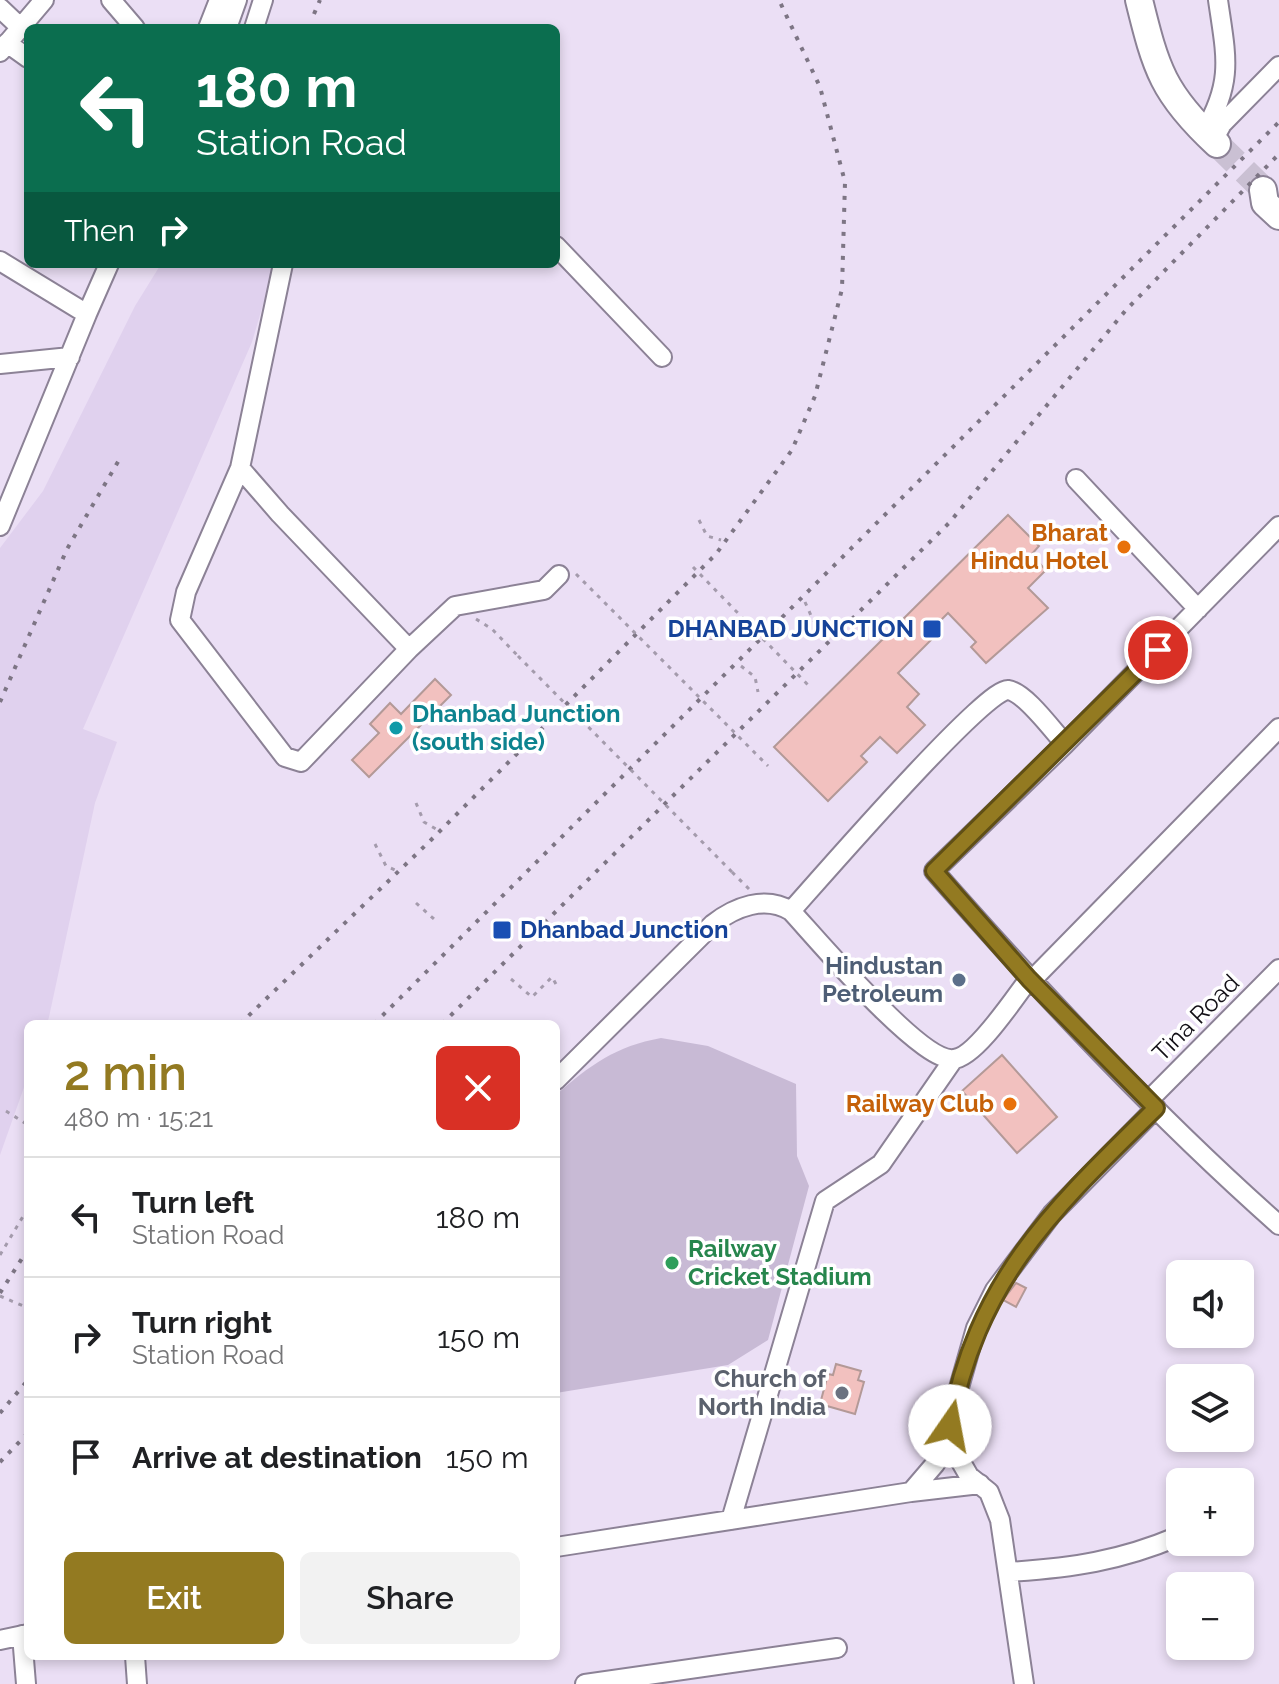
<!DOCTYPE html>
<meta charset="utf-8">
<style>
:root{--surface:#fff;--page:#f2f2f2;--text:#202124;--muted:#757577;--line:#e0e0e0;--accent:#937a21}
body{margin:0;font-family:Raleway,sans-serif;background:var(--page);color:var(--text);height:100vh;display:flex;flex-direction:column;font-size:30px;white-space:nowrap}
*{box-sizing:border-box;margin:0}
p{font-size:26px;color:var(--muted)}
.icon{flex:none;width:44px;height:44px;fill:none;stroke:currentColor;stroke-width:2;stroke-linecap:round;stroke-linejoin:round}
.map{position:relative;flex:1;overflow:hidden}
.panel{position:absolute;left:24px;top:1020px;width:536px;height:640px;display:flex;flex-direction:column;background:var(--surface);border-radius:12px;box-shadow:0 4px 12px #0003}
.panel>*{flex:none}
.guide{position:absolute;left:24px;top:24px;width:536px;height:244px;border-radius:12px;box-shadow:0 4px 12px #0003;background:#0b6e4f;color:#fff;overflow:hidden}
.fabs{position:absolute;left:1166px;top:1260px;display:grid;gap:16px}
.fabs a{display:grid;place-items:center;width:88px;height:88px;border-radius:12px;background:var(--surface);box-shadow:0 4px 12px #0003;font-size:40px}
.pin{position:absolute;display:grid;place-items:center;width:68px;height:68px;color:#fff;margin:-34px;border:4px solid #fff;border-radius:50%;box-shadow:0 2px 8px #0007}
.me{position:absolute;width:88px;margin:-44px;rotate:12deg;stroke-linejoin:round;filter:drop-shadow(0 0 6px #0008)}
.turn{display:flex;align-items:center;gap:28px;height:168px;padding:0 40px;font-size:36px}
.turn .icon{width:104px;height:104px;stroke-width:2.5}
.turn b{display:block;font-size:56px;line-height:68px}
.then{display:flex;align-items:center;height:76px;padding:0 40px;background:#0003;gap:16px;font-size:30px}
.round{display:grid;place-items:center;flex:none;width:84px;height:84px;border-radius:12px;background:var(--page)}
.summary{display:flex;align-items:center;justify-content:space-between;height:136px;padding:0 40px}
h1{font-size:48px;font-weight:600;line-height:60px;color:var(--accent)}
.button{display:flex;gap:16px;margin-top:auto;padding:16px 40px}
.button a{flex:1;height:92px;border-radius:12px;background:var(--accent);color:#fff;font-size:32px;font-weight:600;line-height:92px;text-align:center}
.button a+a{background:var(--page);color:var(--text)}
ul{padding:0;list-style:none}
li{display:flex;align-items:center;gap:24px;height:120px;padding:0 40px;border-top:2px solid var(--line)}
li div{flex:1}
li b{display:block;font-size:30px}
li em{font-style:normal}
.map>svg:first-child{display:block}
.built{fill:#e0d1ee}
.green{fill:#c8bad5}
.building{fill:#f2c1bf;stroke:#b39997;stroke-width:2}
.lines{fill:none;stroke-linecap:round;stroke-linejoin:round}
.highway-tunnel{stroke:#cac0d3;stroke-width:26;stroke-dasharray:26 13;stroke-linecap:butt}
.minor-casing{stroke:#8c8296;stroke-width:22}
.highway-casing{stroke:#8c8296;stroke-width:30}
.path{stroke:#a49bac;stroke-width:3;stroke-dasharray:4 6;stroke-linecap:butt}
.minor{stroke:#fff;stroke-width:18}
.highway{stroke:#fff;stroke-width:26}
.rail{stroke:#7d7584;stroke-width:4;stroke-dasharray:4 8;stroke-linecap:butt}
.path-bridge{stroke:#a49bac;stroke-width:3;stroke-dasharray:4 6;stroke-linecap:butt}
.route-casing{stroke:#604f15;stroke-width:20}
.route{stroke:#937a21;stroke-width:14}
.food-dot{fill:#e8710a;stroke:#fff;stroke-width:3}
.transit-dot{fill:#1a4fb4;stroke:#fff;stroke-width:3}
.culture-dot{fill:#0f9aa8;stroke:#fff;stroke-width:3}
.service-dot{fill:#5c6f8a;stroke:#fff;stroke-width:3}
.leisure-dot{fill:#2e9e5b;stroke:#fff;stroke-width:3}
.worship-dot{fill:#6b7280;stroke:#fff;stroke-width:3}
.labels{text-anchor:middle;stroke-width:7;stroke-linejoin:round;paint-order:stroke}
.food-label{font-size:24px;font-weight:bold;fill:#c56008;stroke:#fff;text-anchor:end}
.transit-label{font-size:24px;font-weight:bold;fill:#164399;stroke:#fff;text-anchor:end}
.culture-label{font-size:24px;font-weight:bold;fill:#0d838f;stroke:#fff;text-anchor:start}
.service-label{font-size:24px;font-weight:bold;fill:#4e5e75;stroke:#fff;text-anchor:end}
.street-label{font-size:24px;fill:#110e15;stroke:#fff}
.leisure-label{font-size:24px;font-weight:bold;fill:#27864d;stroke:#fff;text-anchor:start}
.worship-label{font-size:24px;font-weight:bold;fill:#5b616d;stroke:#fff;text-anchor:end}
</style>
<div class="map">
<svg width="1279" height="1684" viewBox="0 0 1279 1684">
<rect width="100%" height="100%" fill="#ebdff5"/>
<!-- built -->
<path class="built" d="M161,264H275L252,342L83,729L117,742L95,803L49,1017L47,1024H28V1076L0,1155V548L43,491L135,306Z"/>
<!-- green -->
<path class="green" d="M661,1038L708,1046L796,1084L797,1156L809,1186L768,1340L728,1365L556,1393V1095C590,1065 616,1046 661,1038Z"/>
<!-- building -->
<path class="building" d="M1008,515L1039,546L1031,555L1046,570L1028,588L1048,608L986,663L971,647L976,642L948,613L932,629L937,634L898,673L919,694L907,707L925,725L897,753L880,737L861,756L867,762L828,801L774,747Z
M435,679L451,695L369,777L352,760L379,733L370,724L390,703L401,714Z
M1002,1055L1057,1117L1017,1153L962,1091Z
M1016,1283L1026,1288L1016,1307L1003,1300Z
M836,1364L861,1371L858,1380L864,1382L855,1414L820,1404L828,1374L833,1375Z"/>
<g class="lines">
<!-- highway-tunnel -->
<path class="highway-tunnel" d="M1217,144L1259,185"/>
<defs>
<path id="minor" d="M111,0L135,28
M0,8L20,27
M208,28L219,0
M227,28L237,0
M254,28L263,0
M7,43L28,58
M0,52L44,0
M1204,132C1234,81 1226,56 1218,0
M1213,140L1222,124L1279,66
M556,246L662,357
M0,261L87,314L109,264
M0,364L70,357
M240,468L280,514L409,649L301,762L285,757L180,620L186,592L240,468L283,264
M1076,479L1198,609
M0,526L87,314
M1279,526L1065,744L934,871C1043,995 1156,1116 1279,1225
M409,649L455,606L544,590L559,575
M791,911C817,882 986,687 1008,690C1025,692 1053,731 1065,744
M1031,981L1279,728
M556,1080L713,924C735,907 765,895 791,911C816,938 921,1063 954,1059C976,1057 1015,997 1029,979
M1148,1101L1279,969
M950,1438L935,1464L911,1492L980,1484
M731,1520L825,1201L881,1164L953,1060
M556,1547L911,1492
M1008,1572C1072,1568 1120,1561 1179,1536
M22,1635L26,1684
M0,1640L28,1634
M135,1656L137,1684
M585,1684L837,1648
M1024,1684L1000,1520L989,1492L969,1476L950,1443L954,1405L976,1328L995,1290L1052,1214L1156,1108"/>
<path id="highway" d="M1139,0C1156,69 1163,94 1217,144
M1263,190L1265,203L1279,216"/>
</defs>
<!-- minor casing -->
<use href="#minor" class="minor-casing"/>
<!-- highway casing -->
<use href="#highway" class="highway-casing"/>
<!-- path -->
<path class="path" d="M699,520L707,536L721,540
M805,602L813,620L824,627
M476,619L492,629L518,656
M699,633L711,631V640
M741,666L755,677L758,692
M416,803L424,822L436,829
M375,844L386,866L395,870
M732,872L749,889
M416,903L434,919
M511,979L532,997L552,977L557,986
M6,1111L28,1125
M0,1255L28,1208
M0,1296L28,1308"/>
<!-- minor -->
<use href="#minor" class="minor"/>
<!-- highway -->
<use href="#highway" class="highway"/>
<!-- rail -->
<path class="rail" d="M314,14L320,0
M0,702L67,549L122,455
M240,1024L431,840L716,554L792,450L815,396L842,289L845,182L820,87L779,0
M374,1024L1279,122
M442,1024L949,523L1126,310L1279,154
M0,1293L28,1249
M0,1413L28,1380
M0,1462L28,1433"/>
<!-- path-bridge -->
<path class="path-bridge" d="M693,567L810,687
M576,574L768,766
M518,656L732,872"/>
</g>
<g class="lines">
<defs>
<path id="route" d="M950,1426C977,1279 1054,1208 1156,1108L1029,979L934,871L1158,650"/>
</defs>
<!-- route casing -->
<use href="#route" class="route-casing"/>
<!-- route -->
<use href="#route" class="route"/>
</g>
<!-- markers -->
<g class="food-dot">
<circle cx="1124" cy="547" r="8"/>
<circle cx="1010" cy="1104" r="8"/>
</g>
<g class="transit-dot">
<rect x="922" y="619" width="20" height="20" rx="4"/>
<rect x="492" y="920" width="20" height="20" rx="4"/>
</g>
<circle class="culture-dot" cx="396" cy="728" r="8"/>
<circle class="service-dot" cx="959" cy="980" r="8"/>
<circle class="leisure-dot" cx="672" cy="1263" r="8"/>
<circle class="worship-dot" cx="842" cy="1393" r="8"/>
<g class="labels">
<!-- food labels -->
<g class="food-label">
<text x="1108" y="541">Bharat<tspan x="1108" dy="28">Hindu Hotel</tspan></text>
<text x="994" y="1112">Railway Club</text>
</g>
<!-- transit labels -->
<g class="transit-label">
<text x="914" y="637">DHANBAD JUNCTION</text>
<text x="520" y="938" text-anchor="start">Dhanbad Junction</text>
</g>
<!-- culture labels -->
<g class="culture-label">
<text x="412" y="722">Dhanbad Junction<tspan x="412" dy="28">(south side)</tspan></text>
</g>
<!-- service labels -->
<g class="service-label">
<text x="943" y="974">Hindustan<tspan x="943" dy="28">Petroleum</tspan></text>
</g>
<!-- street labels -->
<g class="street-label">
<text transform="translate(1196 1018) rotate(-45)" y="8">Tina Road</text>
</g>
<!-- leisure labels -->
<g class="leisure-label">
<text x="688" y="1257">Railway<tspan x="688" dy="28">Cricket Stadium</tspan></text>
</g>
<!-- worship labels -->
<g class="worship-label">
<text x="826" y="1387">Church of<tspan x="826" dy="28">North India</tspan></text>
</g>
</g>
</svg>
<div class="fabs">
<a><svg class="icon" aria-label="sound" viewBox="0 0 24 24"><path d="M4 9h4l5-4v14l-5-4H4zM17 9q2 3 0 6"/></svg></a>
<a><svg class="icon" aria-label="layers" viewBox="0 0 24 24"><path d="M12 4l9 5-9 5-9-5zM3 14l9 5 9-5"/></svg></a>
<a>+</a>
<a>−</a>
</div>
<div class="pin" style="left:1158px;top:650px;background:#d93025"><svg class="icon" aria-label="arrive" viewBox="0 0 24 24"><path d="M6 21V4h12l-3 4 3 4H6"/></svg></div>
<svg class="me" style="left:950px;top:1426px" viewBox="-20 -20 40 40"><circle r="19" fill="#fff"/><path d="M0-13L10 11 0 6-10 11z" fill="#937a21"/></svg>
<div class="guide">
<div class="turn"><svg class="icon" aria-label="left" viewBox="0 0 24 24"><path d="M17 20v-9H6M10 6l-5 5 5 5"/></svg><div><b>180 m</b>Station Road</div></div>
<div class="then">Then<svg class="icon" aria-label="right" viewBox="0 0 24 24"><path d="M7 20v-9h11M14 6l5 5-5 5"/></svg></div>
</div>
<section class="panel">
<div class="summary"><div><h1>2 min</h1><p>480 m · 15:21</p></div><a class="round" style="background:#d93025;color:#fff"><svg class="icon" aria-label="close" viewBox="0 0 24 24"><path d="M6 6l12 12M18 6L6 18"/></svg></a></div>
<ul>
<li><svg class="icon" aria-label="left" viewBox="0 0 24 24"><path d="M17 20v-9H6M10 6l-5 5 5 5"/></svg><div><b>Turn left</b><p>Station Road</p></div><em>180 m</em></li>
<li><svg class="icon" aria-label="right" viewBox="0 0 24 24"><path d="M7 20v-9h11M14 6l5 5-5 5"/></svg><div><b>Turn right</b><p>Station Road</p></div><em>150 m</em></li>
<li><svg class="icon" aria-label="arrive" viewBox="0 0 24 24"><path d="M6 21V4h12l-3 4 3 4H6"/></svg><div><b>Arrive at destination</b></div><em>150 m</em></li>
</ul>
<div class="button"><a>Exit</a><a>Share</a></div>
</section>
</div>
